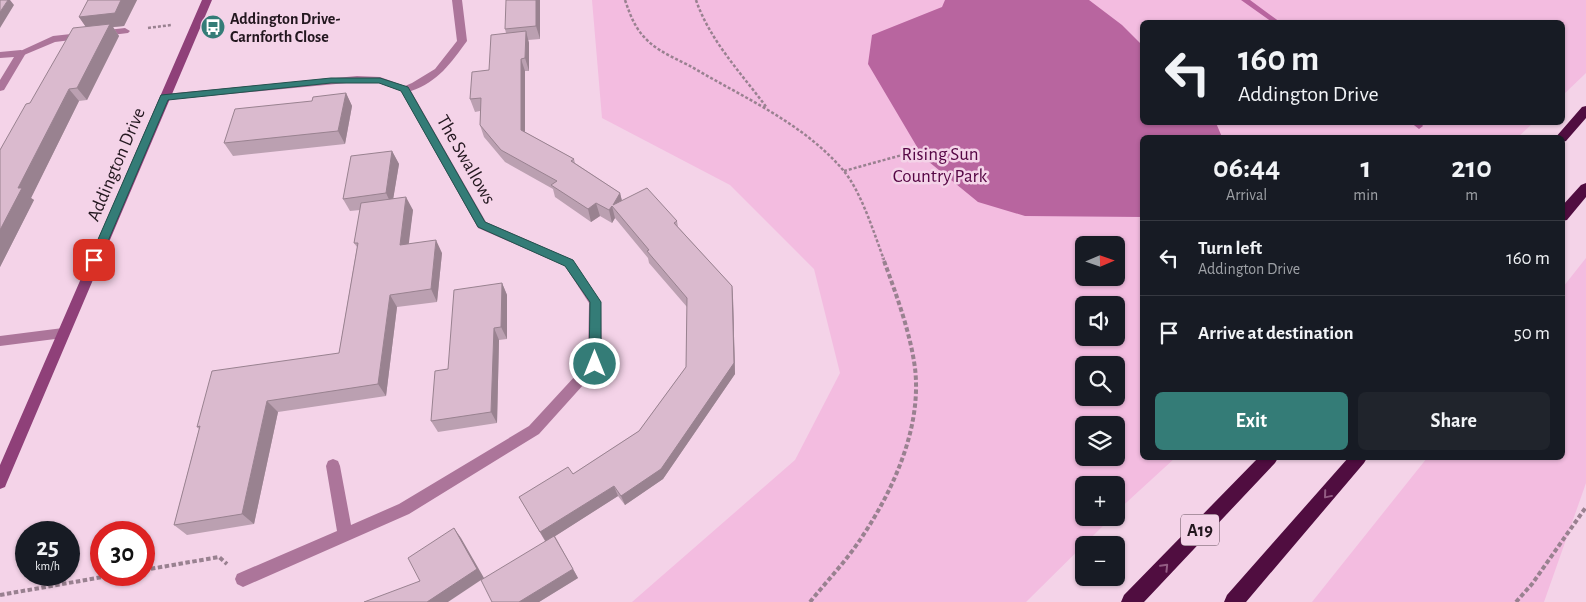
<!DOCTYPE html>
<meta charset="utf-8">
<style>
:root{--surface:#171b24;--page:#20242c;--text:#f1f3f6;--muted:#9ea1a6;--line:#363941;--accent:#347c77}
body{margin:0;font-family:"Alegreya Sans",sans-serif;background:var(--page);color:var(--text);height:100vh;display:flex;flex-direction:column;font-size:19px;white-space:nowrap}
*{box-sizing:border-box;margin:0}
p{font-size:16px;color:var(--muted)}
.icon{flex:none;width:28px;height:28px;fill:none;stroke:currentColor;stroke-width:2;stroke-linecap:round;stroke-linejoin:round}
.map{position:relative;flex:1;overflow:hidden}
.side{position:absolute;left:1140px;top:135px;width:425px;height:325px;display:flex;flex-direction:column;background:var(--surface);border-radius:8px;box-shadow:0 1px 4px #0004}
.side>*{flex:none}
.top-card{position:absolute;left:1140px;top:20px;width:425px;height:105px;border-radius:8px;box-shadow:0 1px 4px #0004;background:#171b24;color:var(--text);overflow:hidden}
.needle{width:32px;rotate:88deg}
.buttons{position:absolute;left:1075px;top:236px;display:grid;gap:10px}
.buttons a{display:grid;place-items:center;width:50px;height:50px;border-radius:8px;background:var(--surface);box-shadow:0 1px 4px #0004;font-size:25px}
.speed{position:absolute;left:15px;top:521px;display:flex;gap:10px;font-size:25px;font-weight:700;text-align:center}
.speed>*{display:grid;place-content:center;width:65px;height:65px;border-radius:50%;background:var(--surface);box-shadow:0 1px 4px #0004;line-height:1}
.speed small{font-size:12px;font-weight:400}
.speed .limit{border:8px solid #d22;background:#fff;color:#111}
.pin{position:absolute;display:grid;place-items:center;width:42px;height:42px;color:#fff;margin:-21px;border-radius:10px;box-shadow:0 2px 8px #0006}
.me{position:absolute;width:55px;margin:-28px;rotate:0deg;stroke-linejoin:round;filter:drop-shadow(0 0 4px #0008)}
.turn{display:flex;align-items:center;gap:18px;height:105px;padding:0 15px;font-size:22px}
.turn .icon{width:65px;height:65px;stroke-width:2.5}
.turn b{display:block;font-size:35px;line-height:42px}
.eta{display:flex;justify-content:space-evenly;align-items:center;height:85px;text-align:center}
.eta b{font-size:30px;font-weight:700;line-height:35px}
.cta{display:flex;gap:10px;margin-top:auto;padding:10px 15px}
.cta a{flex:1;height:58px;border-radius:8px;background:var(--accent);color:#fff;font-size:20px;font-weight:700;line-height:58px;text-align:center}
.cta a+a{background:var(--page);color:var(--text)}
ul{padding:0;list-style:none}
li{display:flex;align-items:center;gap:15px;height:75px;padding:0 15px;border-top:1px solid var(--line)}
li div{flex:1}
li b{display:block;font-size:19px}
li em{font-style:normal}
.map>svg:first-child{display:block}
.green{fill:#f3bce0;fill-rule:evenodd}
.water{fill:#b8659f}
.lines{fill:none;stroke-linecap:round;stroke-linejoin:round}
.stream{fill:#b8659f;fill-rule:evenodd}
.path-far1{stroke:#998190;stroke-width:2.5;stroke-dasharray:3 2;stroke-linecap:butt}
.path{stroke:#998190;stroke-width:4;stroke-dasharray:4.5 2.5;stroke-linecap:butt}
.lane{fill:#ac759a;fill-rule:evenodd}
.street{fill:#ac759a;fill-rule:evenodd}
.secondary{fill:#8f4079;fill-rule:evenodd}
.highway{fill:#500d40;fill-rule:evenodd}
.wall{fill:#bba0b1}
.shaded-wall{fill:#998290}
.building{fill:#dabace;stroke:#998290}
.oneway{stroke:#925c83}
.route{fill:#347c77;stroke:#22514d}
.labels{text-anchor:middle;stroke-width:5;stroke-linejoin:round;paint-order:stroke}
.far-poi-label{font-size:16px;font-weight:bold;fill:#23171f;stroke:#f4d3e8;text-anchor:start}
.shield{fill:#f4d3e8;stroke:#624f5b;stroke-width:1}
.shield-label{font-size:18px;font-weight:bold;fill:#23171f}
.park-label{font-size:19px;fill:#550644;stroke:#f4d3e8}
.street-label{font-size:19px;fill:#23171f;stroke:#f4d3e8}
</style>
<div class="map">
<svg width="1586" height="602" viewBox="0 0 1586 602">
<rect width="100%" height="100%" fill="#f4d3e8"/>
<!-- green -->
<path class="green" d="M592,0H1586V73L1563,95L1562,22H1142V122L1533,123L1517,138H1142V458H1175L1116,512V485H1084V518H1111L1026,602H632L795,460L840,373L814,269L730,185L602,118ZM1084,245H1116V278H1084ZM1084,305H1116V338H1084ZM1084,365H1116V398H1084ZM1084,425H1116V458H1084Z
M1586,258V483L1544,602H1312L1427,458H1562L1563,287Z"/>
<!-- water -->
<path class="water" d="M945,0H1089L1122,25L1142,45V122L1216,123L1222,137L1142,138V217L1025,216L978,202L923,157L868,64L872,35L942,7Z"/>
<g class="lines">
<!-- stream -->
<path class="stream" d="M1241,0H1250L1280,22H1272Z
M1410,122H1420L1423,126L1419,129Z"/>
<!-- path-far1 -->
<path class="path-far1" d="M625,0C631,17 635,29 649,42C661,53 679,60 692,67C744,98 803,123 843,170C861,191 874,233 884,260
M696,0C710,41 742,74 767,108
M148,28L171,25
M844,171L913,152"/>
<!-- path -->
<path class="path" d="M144,570L219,557L227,564
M0,595L114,575
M810,602C827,581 846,561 860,540C893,491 922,428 915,368C910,331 896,294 883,258
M1516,602L1532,584L1586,507"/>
<!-- lane -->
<path class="lane" d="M125,28L130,31L128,33L55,42L24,55L21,56L16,53L53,36Z"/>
<!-- street -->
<path class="street" d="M452,0H462L467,41C451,63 438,82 411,91L486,222L573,260L601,302L602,364L539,434L409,514L243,587L237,584L235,579L237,574L337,531L326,466L328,461L333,459L338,461L340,466L351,525L399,504L529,426L588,362L589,303L565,266L478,228L401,91L379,83L357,82L165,100L160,97L165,94L357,76L380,77L405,86L412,83L435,69L457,41Z
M21,50L26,53L4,90L0,91V80L14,57L0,58V52Z
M63,328L68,329L69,333L68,337L63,338L0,346V336Z"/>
<!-- secondary -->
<path class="secondary" d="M202,0H212L7,482L5,487L0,489V465Z"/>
<!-- highway -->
<path class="highway" d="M1586,106V118L1566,141L1562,142V138H1555L1582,107Z
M1586,183V197L1567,220L1562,221V206L1581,185Z
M1258,458H1278L1275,463L1144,602H1121L1124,595Z
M1348,458H1367L1364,463L1246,602H1224L1227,595Z"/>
</g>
<!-- wall -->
<path class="wall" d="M88,0H137L124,26L113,27L119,36L87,100L79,101L31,198L34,200L0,267V150L30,103L86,27L79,17Z
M540,0V39L528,40L529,43V71H525V132L574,159L575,163L620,193L622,201L677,221L678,227L732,286L733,298L735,374L663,479L625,505L618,496L555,536L578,578L539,602H492L545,541L519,497L573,474L639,431L686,367L687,307L649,263L648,258L615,218L612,223L600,216L591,222L555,197L553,189L505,162L484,137L480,125V111L475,112L470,99L489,70L506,33L505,29Z
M346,93L352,106L345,144L233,156L224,143Z
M392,151L399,164L393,199L413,210L408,244L442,253L437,302L397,307L386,396L278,412L254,524L187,535L174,525L199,429L197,427L339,353L357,247L354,243L360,210L350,211L343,199Z
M502,283L507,295V339L499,340L497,423L438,432L431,421L448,369Z"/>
<!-- shaded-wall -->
<path class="shaded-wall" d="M8,0H10L14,5L0,28V12Z
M121,0H137L124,26L113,27L119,36L87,100L77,88L88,30L79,17Z
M536,0H540V39L536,26Z
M526,31L529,43V71L525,58Z
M521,59L525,71V143L521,130Z
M69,89L79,101L31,198L34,200L0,267V230L18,188Z
M346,93L352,106L345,144L338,131Z
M392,151L399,164L392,206L386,193Z
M620,193L623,205H613Z
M406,197L413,210L407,258L400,245Z
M596,203L600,216L591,222L588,209Z
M612,206L615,218L612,223L609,210Z
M436,240L442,253L437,302L431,289Z
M502,283L507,295V339L501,327Z
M732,286L733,298L735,374L663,479L625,505L621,496Z
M390,295L397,307L386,396L378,384Z
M494,328L499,340L497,423L491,412Z
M267,401L278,412L254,524L242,514Z
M614,486L618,496L546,542L540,532Z
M454,528L461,538L484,578L448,602H427Z
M573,569L578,578L539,602H519Z"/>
<!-- building -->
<path class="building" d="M0,0H8L0,12Z
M88,0H121L115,13L79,17Z
M506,0H536V26L505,29Z
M110,24L77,88L69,89L18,188H22L0,230V150L26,104L30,103L73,28Z
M526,31L525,58L521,59V130L574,159L571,161L620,193L613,205L647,188L677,221L674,223L732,286L734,363L661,469L621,496L614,486L540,532L519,497L568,467L573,474L639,431L686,367L687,298L647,251L649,250L612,206L609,210L596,203L588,209L551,185L557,181L501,150L480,125L481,98L470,99L472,72L489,70L491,35Z
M346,93L338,131L224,143L235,109L312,101L313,97Z
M392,151L386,193L343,199L351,156Z
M406,197L400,245L436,240L431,289L390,295L378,384L267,401L242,514L174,525L200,426L197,427L212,371L339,353L358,243H354L361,203Z
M502,283L501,327L494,328L491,412L431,421L435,371L448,369L454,290Z
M454,528L477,569L427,602H364L420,581L408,558Z
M554,536L573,569L519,602H492L481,580Z"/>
<!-- one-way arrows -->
<defs><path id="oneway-chevron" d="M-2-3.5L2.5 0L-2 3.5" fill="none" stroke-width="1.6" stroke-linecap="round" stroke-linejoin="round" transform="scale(1.25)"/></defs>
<g class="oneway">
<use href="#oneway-chevron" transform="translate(1327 495) rotate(130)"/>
<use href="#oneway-chevron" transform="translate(1165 567) rotate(-46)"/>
</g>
<!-- route -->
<path class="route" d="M331,78H380L408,87L485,222L573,260L601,302V364L600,367H591L589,364L590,302L565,266L478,227L401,91L379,83H331L168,100L100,260L98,263H90L89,260L161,95Z"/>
<!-- icons -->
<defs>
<symbol id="bus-disc" viewBox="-11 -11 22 22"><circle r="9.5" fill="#347c77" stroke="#f4d3e8"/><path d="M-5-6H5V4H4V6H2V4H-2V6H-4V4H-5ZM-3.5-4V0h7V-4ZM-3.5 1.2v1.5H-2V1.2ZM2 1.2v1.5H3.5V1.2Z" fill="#fff"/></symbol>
</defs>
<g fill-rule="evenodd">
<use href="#bus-disc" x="199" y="13" width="28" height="28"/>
</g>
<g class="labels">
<!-- far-poi labels -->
<g class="far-poi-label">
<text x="230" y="24">Addington Drive-<tspan x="230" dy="18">Carnforth Close</tspan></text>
</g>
<!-- shield labels -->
<rect class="shield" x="1181" y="514.5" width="38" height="31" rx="4"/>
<g class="shield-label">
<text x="1200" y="536">A19</text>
</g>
<!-- park labels -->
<g class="park-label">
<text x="940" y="160">Rising Sun<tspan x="940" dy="22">Country Park</tspan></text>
</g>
<!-- street labels -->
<g class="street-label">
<text transform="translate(467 159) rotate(60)" y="7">The Swallows</text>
<text transform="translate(115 164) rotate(-67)" y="7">Addington Drive</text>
</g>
</g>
</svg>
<div class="buttons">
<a><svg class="needle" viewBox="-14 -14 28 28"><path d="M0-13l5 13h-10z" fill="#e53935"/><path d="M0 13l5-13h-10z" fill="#9ea1a6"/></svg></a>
<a><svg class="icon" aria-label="sound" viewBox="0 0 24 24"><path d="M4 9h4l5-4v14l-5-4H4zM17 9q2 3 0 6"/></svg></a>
<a><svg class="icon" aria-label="search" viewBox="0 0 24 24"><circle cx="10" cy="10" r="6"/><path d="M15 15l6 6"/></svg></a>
<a><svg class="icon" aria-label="layers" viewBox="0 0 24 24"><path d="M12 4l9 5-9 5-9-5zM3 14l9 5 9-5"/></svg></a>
<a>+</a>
<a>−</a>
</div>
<div class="speed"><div>25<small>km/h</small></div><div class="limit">30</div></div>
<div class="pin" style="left:94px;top:260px;background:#d93025"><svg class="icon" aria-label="arrive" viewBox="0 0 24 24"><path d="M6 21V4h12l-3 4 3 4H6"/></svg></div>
<svg class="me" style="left:595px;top:364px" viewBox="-20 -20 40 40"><circle r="17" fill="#347c77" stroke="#fff" stroke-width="3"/><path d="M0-11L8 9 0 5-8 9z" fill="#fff"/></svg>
<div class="top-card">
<div class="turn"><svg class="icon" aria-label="left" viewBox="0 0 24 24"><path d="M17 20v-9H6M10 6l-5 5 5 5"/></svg><div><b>160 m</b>Addington Drive</div></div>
</div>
<section class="side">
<div class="eta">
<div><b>06:44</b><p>Arrival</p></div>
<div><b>1</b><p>min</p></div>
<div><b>210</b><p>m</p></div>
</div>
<ul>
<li><svg class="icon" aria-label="left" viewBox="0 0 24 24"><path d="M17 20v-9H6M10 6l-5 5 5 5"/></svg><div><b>Turn left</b><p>Addington Drive</p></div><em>160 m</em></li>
<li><svg class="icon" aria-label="arrive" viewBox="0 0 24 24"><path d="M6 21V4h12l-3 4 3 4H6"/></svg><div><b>Arrive at destination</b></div><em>50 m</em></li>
</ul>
<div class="cta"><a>Exit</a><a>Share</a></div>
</section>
</div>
